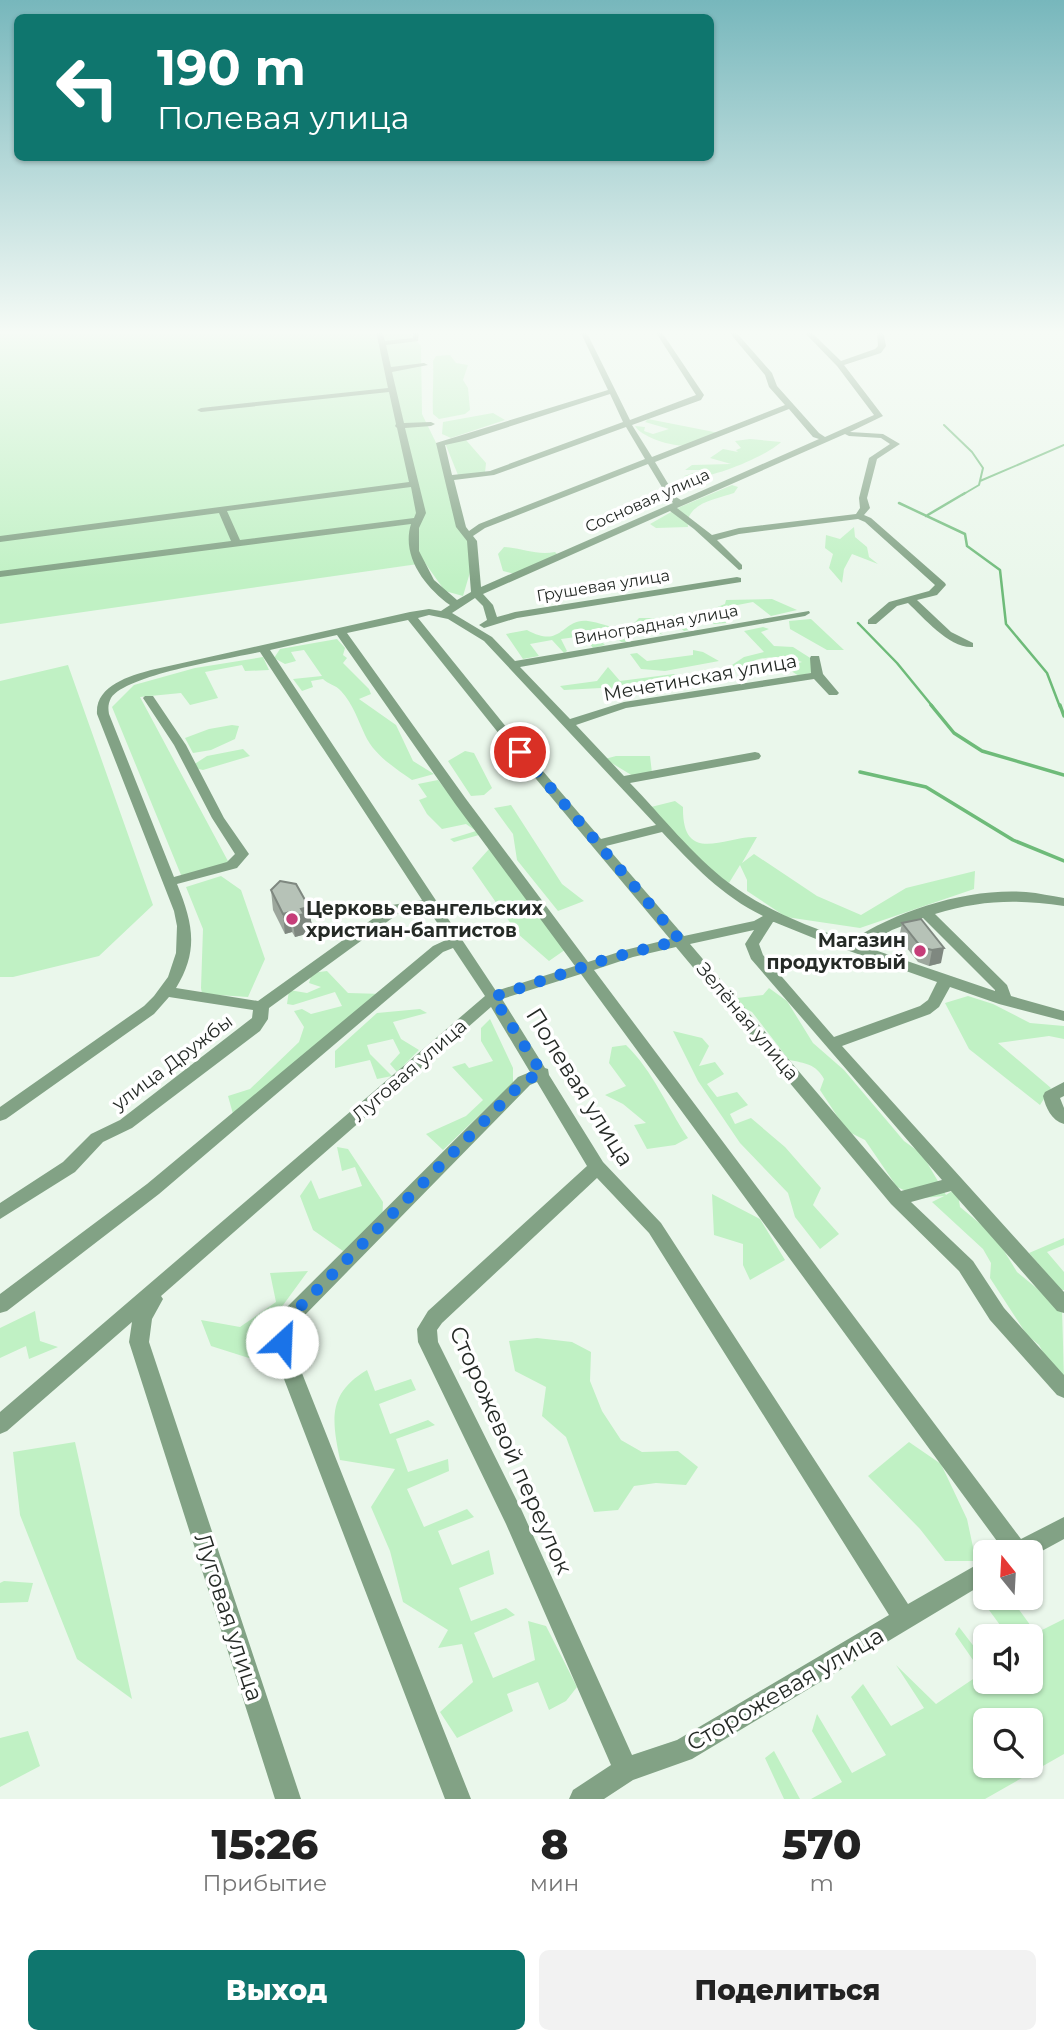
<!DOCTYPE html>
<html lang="ru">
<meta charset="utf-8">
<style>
:root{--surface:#fff;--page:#f2f2f2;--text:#222;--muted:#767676;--accent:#0f766e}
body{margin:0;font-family:Montserrat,sans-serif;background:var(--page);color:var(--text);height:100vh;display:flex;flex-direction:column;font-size:26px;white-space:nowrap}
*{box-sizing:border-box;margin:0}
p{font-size:23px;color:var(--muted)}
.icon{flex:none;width:38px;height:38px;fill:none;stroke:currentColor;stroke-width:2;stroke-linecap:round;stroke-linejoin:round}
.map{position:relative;height:1799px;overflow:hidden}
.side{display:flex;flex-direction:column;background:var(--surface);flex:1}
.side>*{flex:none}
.top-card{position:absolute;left:14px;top:14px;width:700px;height:147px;border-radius:10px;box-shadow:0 2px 5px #0004;background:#0f766e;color:#fff;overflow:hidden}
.needle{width:46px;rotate:342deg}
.buttons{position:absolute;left:973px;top:1540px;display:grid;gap:14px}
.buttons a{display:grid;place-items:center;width:70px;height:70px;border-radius:10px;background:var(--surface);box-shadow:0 2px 5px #0004;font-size:35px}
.pin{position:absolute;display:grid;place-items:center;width:60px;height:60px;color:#fff;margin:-30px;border:4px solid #fff;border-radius:50%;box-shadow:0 2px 7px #0007}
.me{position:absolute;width:77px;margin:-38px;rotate:25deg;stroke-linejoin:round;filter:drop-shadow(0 0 5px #0008)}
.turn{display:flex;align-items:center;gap:24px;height:147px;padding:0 28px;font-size:32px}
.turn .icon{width:91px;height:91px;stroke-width:2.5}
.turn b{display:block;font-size:49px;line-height:60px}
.eta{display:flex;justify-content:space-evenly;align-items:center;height:119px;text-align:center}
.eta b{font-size:42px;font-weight:800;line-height:49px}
.primary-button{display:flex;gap:14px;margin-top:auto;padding:14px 28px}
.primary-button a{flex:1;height:80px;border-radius:10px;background:var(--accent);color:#fff;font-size:28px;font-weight:800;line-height:80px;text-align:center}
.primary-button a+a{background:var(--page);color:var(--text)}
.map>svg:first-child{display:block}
.green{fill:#c0f1c4;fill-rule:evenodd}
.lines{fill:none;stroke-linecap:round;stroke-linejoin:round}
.stream-far2{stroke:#6ebb79;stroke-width:2}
.stream-far1{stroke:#6ebb79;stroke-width:2.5}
.stream{stroke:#6ebb79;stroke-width:3.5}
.street{fill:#82a285;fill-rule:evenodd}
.wall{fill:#9da79d}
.shaded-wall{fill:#7f8880}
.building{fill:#b6c2b7;stroke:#7f8880;stroke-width:2}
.route{stroke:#1a73e8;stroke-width:12;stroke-dasharray:0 21.6}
.poi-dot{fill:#c63d79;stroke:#fff;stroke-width:2.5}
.labels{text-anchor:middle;stroke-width:7;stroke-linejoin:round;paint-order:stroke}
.far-street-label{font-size:16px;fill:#252a26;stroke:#fff}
.street-label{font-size:19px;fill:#252a26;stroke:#fff}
.poi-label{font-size:19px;font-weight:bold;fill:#252a26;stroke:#fff;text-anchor:start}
.near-street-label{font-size:23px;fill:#252a26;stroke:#fff}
</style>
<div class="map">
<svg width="1064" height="1799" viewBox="0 0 1064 1799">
<rect width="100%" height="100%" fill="#eaf7eb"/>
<!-- green -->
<path class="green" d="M0,331H408L421,346L422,414L441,453L449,498L476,552L463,596L445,591L425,563L0,624Z
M450,355L456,363L468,365L463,380L468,388L470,410L465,414L439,419L433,414C432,395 434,379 433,361L436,356Z
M493,413L505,420L451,438L442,434L443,422Z
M648,419L719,433C709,437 697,443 687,445C675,448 641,437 635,426L645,427L644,431L653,434L669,429L645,422Z
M750,439L781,442C767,456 702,484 684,476L702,470H685L692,465L731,464L710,458L723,449L738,452L736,450L741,448L735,441Z
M466,440L486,463L485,473L458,475L445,443Z
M732,485L738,487L734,493C717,499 685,503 688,527L656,528L650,524L680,507Z
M854,527L855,537L867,547L869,557L878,564L852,554L844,569L842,583L829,568L833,554L825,548L826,535L840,539Z
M504,547C523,548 537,556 555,552L559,556L518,575L503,571L498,554Z
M772,599L797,610L771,616L753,602L722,608L726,623L714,624L701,612L679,616L694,629L684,631L670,618L650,623L663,635L644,626L624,631L633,642H621L612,632L595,635L605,645L593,648L584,636L561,639L567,651L564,653L552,640L530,644L539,656L523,659L506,634L527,630C563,650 561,618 588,621C606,623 624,637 639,618H660L710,610L725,604L726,600Z
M811,619L844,650H827L790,629L789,621Z
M763,627L769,629L761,632L774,646L793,647L815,661L817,671L799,676L785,667L802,662C779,653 755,656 735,671L732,665L744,657L764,652L744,631Z
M337,639L345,648L343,655L347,658L343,663L369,689L371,694L359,699L396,725L413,761L434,774L412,780C395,768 374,755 365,735C358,720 353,704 341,691C336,685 328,684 323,679L311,681L313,687L302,691L293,679L322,676L304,650L291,652L296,661L285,664L274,658L280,649Z
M693,650L703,652L719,661L665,671L641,669L630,654L637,653L647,661L693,655Z
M263,657L269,670L245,671L242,665L205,672L218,698L190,705L181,693L140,697L229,863L190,877L181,875L112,707L134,685L195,668Z
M68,665L153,905L99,956L13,977H0V681Z
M608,667L620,681L674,674L681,682L676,686L658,689L650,681L607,692L601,688L564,690L560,686L597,681Z
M232,725L239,726L235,739L211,750L193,753L185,738L209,729Z
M243,749L250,756L203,770L190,767L207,756Z
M465,751L474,753L492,788L484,795L471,796L448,761Z
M616,756H650L652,773L633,776L605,759Z
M438,780L569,947L549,961L518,934L472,868L489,849L479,835L454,842L450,839L476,831L466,824L442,829L427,814L419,800L427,797L418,784Z
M675,801L683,807C682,867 726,835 757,837L742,863L754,854L817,896L861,915L906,888L975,871L974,889L860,928L786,917L747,891V880L740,865L729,883L706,868L651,807Z
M511,805L562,884L584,901L558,911L517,860L513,834L494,808Z
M221,876L241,890L265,959L248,997L202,994L201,988L203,929L186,887Z
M327,971L348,993L384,994L233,1114L228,1096L250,1089L299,1042L304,1027L294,1011L302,1009L311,1014L342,1006L335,992L293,1005L287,1004L289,990L307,993L321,987L309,983L312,973Z
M769,988L787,1001L813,1043L844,1070L904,1141L922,1154L946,1195L952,1191L958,1194L960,1207L995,1236L1017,1272L1062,1309L1064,1378L1048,1361L1039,1345L1027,1335L990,1278L991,1263L983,1249L932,1202L944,1196L922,1198L897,1187L865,1140L847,1131L820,1090L824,1079C816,1064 805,1063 789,1060L752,1012L740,1006L737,998L763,995Z
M968,996L993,1004L1030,1023L1064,1026V1039L1049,1036L998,1043L1051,1088L1040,1105L969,1049L945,1003Z
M420,1009L427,1013L393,1022L401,1039L419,1050L397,1072L390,1064L400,1053L393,1039L367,1045L370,1054L392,1076L377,1079L370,1060L335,1068V1051L377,1013Z
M490,1019L513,1068V1083L443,1150L426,1134L466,1116L483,1100L452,1067L465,1063L469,1068L493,1061L481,1041V1028Z
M673,1031L702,1038L709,1046L699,1066L715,1062L724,1074L707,1084L717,1097L737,1092L748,1105L730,1114L735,1124L751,1118L785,1147L821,1188L813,1205L839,1234L820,1249L795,1217L788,1193L740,1143L698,1081Z
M626,1045C653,1071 667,1107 688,1138L675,1145L647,1149L634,1125L646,1123L623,1104L605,1095L626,1086L609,1063L612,1047Z
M337,1147L348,1149L383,1202L382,1225L343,1251L313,1230L300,1196L311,1180L319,1199L362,1186L355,1167L342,1171Z
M712,1194L760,1219L785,1260L750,1280L743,1265V1244L714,1235Z
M1064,1238V1245L1047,1252L1064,1272V1290H1061L1029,1253Z
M308,1271L267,1327L252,1359L211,1346L201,1320L240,1327L276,1302L270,1273Z
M35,1311L40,1341L58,1347L29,1359L26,1346L0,1358V1328Z
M537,1338L572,1342L591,1352L590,1381L602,1411L621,1440L642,1452L678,1451L698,1467L686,1485L656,1483L634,1486L618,1510L594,1512L566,1437L542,1416L546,1387L515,1371L509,1341Z
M367,1370L375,1391L411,1379L416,1390L379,1404L390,1434L428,1420L435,1425L396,1439L408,1472L448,1459L449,1471L407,1489L424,1527L467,1509L474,1517L438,1531L452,1565L489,1550L494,1574L459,1588L471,1621L506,1608L515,1615L474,1633L493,1678L535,1660L528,1621L546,1626L577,1687L566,1701L549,1710L538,1682L507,1694L513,1711L457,1738L440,1712L473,1682L462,1644L438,1648L448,1630L403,1602L390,1551L371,1507L395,1469L340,1460C332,1420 327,1394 367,1370Z
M75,1442L132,1699L77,1659L20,1515L13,1452Z
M909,1442L941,1464L967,1519L976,1561H945L920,1529L868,1476Z
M4,1581L33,1583L28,1602L0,1603V1583Z
M1015,1604L1036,1633L1064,1619V1754L985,1799H811L842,1782L812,1731L817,1714L852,1773L886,1755L851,1697L863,1684L891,1726L924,1708L896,1665L936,1704L982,1673L955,1634L959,1627L985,1661V1682H1031V1636H1008L989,1610ZM1031,1720V1766H985V1720Z
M28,1731L40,1766L0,1787V1738Z
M774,1751L800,1799H784L765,1758Z"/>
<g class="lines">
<!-- stream-far2 -->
<path class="stream-far2" d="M944,425L972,452L983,468L979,485L962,495
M980,481L1064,445"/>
<!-- stream-far1 -->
<path class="stream-far1" d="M899,503L965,534L967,546L1000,570L1006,624L1047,673L1060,707
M926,516L965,493
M858,623L897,663L933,707"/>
<!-- stream -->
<path class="stream" d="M931,705L954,733L982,751L1064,775
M1060,705L1064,716
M860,772L926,787L1013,840L1064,861"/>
<!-- street -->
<path class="street" d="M376,331H382L385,341L413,338V331H419L418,341L386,345L391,367L424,363L428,365L392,372L404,423L431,422L435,424L431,426L405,428L426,513L419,528V551L434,580L457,600L471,592L467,541L456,527L436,443L608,390L580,331H586L630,420L696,395L655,331H661L704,395L701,400L632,425L652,457L785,405L769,387L765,375L728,331H735L772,373L777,386L819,433L825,437L874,415L837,366L803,331H810L841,361L875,349L878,346L877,331H883L886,346L881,353L844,365L883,416L850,432L883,434L900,444L877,459L867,498L870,508L864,515L871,518L945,583L946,585L937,595L917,600L951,632L973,643V647C950,649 924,618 908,603L897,606L876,624H868V620L889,602L929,591L935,585L865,522L858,519L739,534L717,540L742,565V569L739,570L694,529L670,511L483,594L493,605L497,617L515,612L737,577L741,578V582L517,618L484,628L479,625L487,620L483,606L475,598L452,613L492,637L515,661L809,611L810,613L805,616L520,667L570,719L624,702L811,673L810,658L811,656H819L823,674L839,693L837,695H829L814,679L626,708L576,725L624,776L755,752L759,753L761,756L759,759L755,760L630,783C662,816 692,855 729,883C765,910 807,926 850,941C899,910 967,888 1026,892C1039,893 1051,896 1064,898V906C1017,899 981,900 935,914L1007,985L1011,996L1064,1011V1021L999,1004L950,987L939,1007L930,1014L842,1046L1064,1292V1313L1057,1311L951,1191L911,1202L973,1261L1004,1308L1064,1375V1398L1057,1395L990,1320L959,1271L891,1204L676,947L633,957L594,970L1021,1539L1064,1517V1539L1031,1557V1552H1005L581,974L502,999L545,1068L548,1069L549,1075L603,1162L661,1223L908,1604L985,1560V1583L692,1759L633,1780L604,1799H569L573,1790L611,1765L506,1524L418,1342L417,1329L428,1311L587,1166L537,1082L530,1085L302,1318L293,1332L294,1353L471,1799H445L274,1353L273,1331L288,1306L518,1077L530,1072L491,1007L161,1296L163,1299L152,1319L149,1342L301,1799H275L129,1342L132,1322L7,1431L0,1434V1412L485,996L453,948L443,952L159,1194L7,1311L0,1313V1294L147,1184L433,946L448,939L428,909L415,908L402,911L269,1008L268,1019L260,1031L132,1128L103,1142L75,1172L0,1219V1203L63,1162L91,1134L120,1120L252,1018L253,1010L169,997L154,1014L6,1119L0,1121V1107L144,1006L154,996L168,977L176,953L177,926L174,911L97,714C95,686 129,676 151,670L410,612L429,609L441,611L450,605C425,587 401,556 411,524L0,577V571L231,541L219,513L0,542V536L409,482L397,428L395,426L396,424L389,392L201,412L197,410L201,408L388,388ZM610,394L623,422L490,471L452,475L445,445L468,440ZM789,409L813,437L819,439L681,500L676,497L655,462ZM626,427L645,459L479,524L469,531L466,527L454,480L494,475ZM845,434L849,436L881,438L890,444L869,458L859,498L860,508L856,514L739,528L712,535L677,508ZM648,464L669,499L673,503L481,587L477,541L473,536L485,528ZM411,487L416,513L414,518L240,540L227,511ZM429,615L448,619L484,641L656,825L601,839L524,749L418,618ZM408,620L516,755L670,939L625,950L588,962L466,799L347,633ZM337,635L456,805L575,966L496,991L270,650ZM260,652L422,900L392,905L258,1001L176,988C199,951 193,923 177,884L237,868L249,854L224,818L186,745L153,696H145L143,698L174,745L212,818L235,854L227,862L174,877L109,714C108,708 108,704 111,698C128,674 229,659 260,652ZM662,832C693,865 722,896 763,916L754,921L684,936L606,846ZM923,918L995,990V991L863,946L892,930ZM773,922H774L821,941L937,982L928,1000L920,1006L834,1037L763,955L759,944ZM754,930L745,944L751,959L942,1180L901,1191L690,944ZM597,1178L649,1233L889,1615L677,1740L632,1755L522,1511L438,1342L437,1330L442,1323Z
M1064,1082V1096L1060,1098L1064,1108V1124C1051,1120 1046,1108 1043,1096L1045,1092Z"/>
</g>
<!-- wall -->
<path class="wall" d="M271,890L309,907L312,927L305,929L306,934L295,937L292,932L285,934L273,910Z
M921,919L941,963L929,966L918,962L899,938L902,923Z"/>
<!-- shaded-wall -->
<path class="shaded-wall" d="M309,907L312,927L305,929L306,934L295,937L292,917L301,909Z
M290,912L292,932L285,934L283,914Z
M944,948L941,963L929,966L932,950Z"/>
<!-- building -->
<path class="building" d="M280,881L296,884L309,907L301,909L304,914L292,917L290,912L283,914L271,890Z
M921,919L944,948L932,950L921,947L902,923Z"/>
<!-- sky -->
<linearGradient id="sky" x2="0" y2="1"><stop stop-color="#77b7bc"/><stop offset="0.57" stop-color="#f6fbf6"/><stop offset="1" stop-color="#f6fbf6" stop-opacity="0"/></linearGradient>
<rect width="1064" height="583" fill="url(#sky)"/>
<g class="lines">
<!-- route -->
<path class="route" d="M282,1342L283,1331L295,1312L524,1081L542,1073L493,997L607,959L680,940L520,752"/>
</g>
<!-- markers -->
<g class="poi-dot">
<circle cx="292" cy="919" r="7"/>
<circle cx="920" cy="951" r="7"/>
</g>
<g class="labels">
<!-- far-street labels -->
<g class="far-street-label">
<text transform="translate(647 500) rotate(-24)" y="6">Сосновая улица</text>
<text transform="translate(603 585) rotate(-9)" y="6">Грушевая улица</text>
<text transform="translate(656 624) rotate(-10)" y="6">Виноградная улица</text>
</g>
<!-- street labels -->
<g class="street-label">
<text transform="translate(700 677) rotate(-10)" y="7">Мечетинская улица</text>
<text transform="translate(748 1021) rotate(50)" y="7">Зелёная улица</text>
<text transform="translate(172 1062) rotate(-37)" y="7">улица Дружбы</text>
<text transform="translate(409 1070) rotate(-41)" y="7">Луговая улица</text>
</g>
<!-- poi labels -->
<g class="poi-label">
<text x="306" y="915">Церковь евангельских<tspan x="306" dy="22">христиан-баптистов</tspan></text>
<text x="906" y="947" text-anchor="end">Магазин<tspan x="906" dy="22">продуктовый</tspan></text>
</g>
<!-- near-street labels -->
<g class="near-street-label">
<text transform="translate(580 1087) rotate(58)" y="8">Полевая улица</text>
<text transform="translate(511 1450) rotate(66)" y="8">Сторожевой переулок</text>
<text transform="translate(229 1617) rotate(72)" y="8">Луговая улица</text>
<text transform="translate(785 1689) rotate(-30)" y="8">Сторожевая улица</text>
</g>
</g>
</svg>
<div class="buttons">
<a><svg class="needle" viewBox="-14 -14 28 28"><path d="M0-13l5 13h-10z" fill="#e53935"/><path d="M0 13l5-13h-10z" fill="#767676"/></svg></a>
<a><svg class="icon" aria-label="sound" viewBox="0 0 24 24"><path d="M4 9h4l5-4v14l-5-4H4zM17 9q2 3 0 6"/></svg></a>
<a><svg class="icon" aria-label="search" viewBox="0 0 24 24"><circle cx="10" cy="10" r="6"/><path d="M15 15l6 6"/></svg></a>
</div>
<div class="pin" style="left:520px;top:752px;background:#d93025"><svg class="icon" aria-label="arrive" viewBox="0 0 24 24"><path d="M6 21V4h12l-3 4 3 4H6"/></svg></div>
<svg class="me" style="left:282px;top:1342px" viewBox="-20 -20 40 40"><circle r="19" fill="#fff"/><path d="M0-13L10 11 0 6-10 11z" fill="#1a73e8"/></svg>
<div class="top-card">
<div class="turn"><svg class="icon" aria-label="left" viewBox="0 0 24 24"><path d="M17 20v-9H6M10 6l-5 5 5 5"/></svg><div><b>190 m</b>Полевая улица</div></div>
</div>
</div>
<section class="side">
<div class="eta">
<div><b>15:26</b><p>Прибытие</p></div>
<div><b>8</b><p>мин</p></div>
<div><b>570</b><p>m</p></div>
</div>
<div class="primary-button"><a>Выход</a><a>Поделиться</a></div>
</section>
